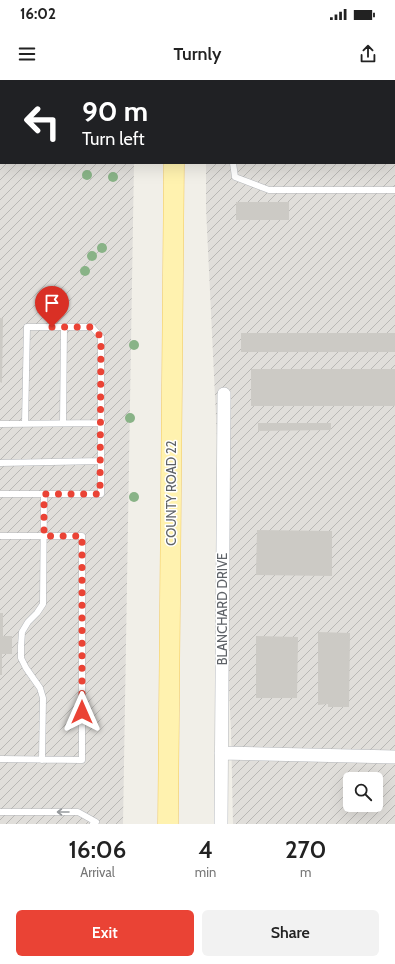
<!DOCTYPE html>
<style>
:root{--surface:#fff;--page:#f2f2f2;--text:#222;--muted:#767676;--accent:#ea4335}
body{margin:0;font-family:Cabin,sans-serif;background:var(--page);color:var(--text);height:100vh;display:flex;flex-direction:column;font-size:15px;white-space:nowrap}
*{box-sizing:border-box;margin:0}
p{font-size:13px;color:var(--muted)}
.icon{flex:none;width:22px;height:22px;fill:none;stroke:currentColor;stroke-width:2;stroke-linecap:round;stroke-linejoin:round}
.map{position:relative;height:744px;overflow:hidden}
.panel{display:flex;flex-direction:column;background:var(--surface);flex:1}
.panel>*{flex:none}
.banner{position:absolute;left:0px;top:0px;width:395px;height:84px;box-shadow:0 4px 16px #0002;background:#202124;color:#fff;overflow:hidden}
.controls{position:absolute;left:343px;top:692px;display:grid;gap:8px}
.controls a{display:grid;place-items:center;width:40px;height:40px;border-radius:6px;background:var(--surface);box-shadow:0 4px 16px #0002;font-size:20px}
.pin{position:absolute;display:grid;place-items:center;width:34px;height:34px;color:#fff;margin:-41px -17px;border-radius:50% 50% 50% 0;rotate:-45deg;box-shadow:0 0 4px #0007}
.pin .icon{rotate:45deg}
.me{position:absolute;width:44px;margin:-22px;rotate:0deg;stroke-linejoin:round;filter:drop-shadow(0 0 3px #0008)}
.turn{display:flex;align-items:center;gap:14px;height:84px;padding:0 16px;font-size:18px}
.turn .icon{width:52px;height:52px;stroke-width:2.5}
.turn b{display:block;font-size:28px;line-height:34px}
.eta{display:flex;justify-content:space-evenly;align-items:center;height:68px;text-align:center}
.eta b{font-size:24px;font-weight:600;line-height:28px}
.cta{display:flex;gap:8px;margin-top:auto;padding:8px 16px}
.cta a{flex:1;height:46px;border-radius:6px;background:var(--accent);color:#fff;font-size:16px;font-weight:600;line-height:46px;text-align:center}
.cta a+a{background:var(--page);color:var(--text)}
.status{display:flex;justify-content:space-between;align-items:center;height:28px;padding:0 20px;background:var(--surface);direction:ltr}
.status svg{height:11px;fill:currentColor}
header{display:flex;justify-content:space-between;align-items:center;height:52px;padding:0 16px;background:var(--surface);font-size:18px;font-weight:600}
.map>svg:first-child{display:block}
.industrial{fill:url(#industrial-furrows);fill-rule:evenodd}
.building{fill:#cccac5}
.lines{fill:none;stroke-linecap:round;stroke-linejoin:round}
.lane-casing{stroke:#b5b8bc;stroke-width:7}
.street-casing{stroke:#b5b8bc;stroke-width:14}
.primary-casing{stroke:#f2c960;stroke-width:21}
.lane{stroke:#fff;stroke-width:6}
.street{stroke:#fff;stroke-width:13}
.primary{stroke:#fff2af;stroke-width:20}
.tree{fill:#89b387}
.oneway{stroke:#979a9d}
.route{stroke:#ea4335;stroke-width:7;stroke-dasharray:0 12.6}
.labels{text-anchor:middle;stroke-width:3;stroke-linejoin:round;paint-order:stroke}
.street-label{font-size:13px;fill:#5f6368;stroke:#fff}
</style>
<div class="status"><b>16:02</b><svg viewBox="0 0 49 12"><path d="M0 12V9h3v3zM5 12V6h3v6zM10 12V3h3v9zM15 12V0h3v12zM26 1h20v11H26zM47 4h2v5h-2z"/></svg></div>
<header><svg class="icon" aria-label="menu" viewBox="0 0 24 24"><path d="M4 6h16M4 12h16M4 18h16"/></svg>Turnly<svg class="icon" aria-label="share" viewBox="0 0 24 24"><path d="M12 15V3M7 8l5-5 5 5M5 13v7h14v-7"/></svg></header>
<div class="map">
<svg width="395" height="744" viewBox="0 0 395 744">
<defs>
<pattern id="industrial-furrows" width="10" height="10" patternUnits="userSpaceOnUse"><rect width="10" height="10" fill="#e0deda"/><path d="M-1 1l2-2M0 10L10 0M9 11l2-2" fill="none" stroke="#b9b8b5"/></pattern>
</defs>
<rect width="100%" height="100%" fill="#f1efe8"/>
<!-- industrial -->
<path class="industrial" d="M0,0H136V1H1V83H134L123,744H0Z
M207,0H395V744H233L231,651L206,128V83H394V1H207ZM350,699H376V725H350Z"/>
<!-- building -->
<path class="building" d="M236,122H289V140H236Z
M0,238H3L2,303L0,302Z
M241,253H395V272H241Z
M251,289H395V326H251Z
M258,343H331V350L258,351Z
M257,450L332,451V496L256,495Z
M0,533H3V556H12V574H2V595H0Z
M318,552L350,553L349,627H328V624L318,625Z
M256,556L298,557L297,618H256Z"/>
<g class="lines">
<defs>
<path id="lane" d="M84,1V0
M226,1V0
M233,83L235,97L269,110H395
M63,343L64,247
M0,344L102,343
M0,383L101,381
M0,414H101V257L92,247H27L25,343
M0,456H82V680L0,679
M42,680L43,618L40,608L26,588L21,578V566L22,552L28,542L37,533L43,524L44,414
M0,732H78L96,742L93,744"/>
<path id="street" d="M221,673L395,677
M221,744L224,314"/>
<path id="primary" d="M174,1V0
M168,744L174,83"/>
</defs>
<!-- lane casing -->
<use href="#lane" class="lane-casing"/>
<!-- street casing -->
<use href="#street" class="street-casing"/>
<!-- primary casing -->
<use href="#primary" class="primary-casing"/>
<!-- lane -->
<use href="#lane" class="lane"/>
<!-- street -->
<use href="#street" class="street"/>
<!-- primary -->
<use href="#primary" class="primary"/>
</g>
<!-- trees -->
<g class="tree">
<circle cx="87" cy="95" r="5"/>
<circle cx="113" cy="97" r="5"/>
<circle cx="102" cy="168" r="5"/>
<circle cx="92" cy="176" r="5"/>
<circle cx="85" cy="191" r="5"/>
<circle cx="134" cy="265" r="5"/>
<circle cx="130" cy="338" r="5"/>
<circle cx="134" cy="417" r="5"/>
</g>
<!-- one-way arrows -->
<defs><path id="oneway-shaft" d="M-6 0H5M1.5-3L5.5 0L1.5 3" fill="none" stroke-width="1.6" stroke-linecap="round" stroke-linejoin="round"/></defs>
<use class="oneway" href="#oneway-shaft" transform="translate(63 732) rotate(180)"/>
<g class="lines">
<!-- route -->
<path class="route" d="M52,247H92L101,257L100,414H44V456H82V632"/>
</g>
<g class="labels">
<!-- street labels -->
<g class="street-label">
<text transform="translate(171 413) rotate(-90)" y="5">COUNTY ROAD 22</text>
<text transform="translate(222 529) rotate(-90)" y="5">BLANCHARD DRIVE</text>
</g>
</g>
</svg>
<div class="controls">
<a><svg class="icon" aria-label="search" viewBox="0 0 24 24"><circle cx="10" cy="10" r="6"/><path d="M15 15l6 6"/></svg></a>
</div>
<div class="pin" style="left:52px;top:247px;background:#d93025"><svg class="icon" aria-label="arrive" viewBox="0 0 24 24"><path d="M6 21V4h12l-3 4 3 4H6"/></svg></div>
<svg class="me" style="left:82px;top:632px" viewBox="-20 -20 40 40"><path d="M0-17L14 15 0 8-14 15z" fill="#ea4335" stroke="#fff" stroke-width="4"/></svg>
<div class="banner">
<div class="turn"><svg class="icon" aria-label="left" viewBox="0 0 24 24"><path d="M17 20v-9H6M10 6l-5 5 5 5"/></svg><div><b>90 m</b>Turn left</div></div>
</div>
</div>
<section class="panel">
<div class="eta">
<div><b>16:06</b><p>Arrival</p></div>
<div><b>4</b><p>min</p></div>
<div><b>270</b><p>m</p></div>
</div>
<div class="cta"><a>Exit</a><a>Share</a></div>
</section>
